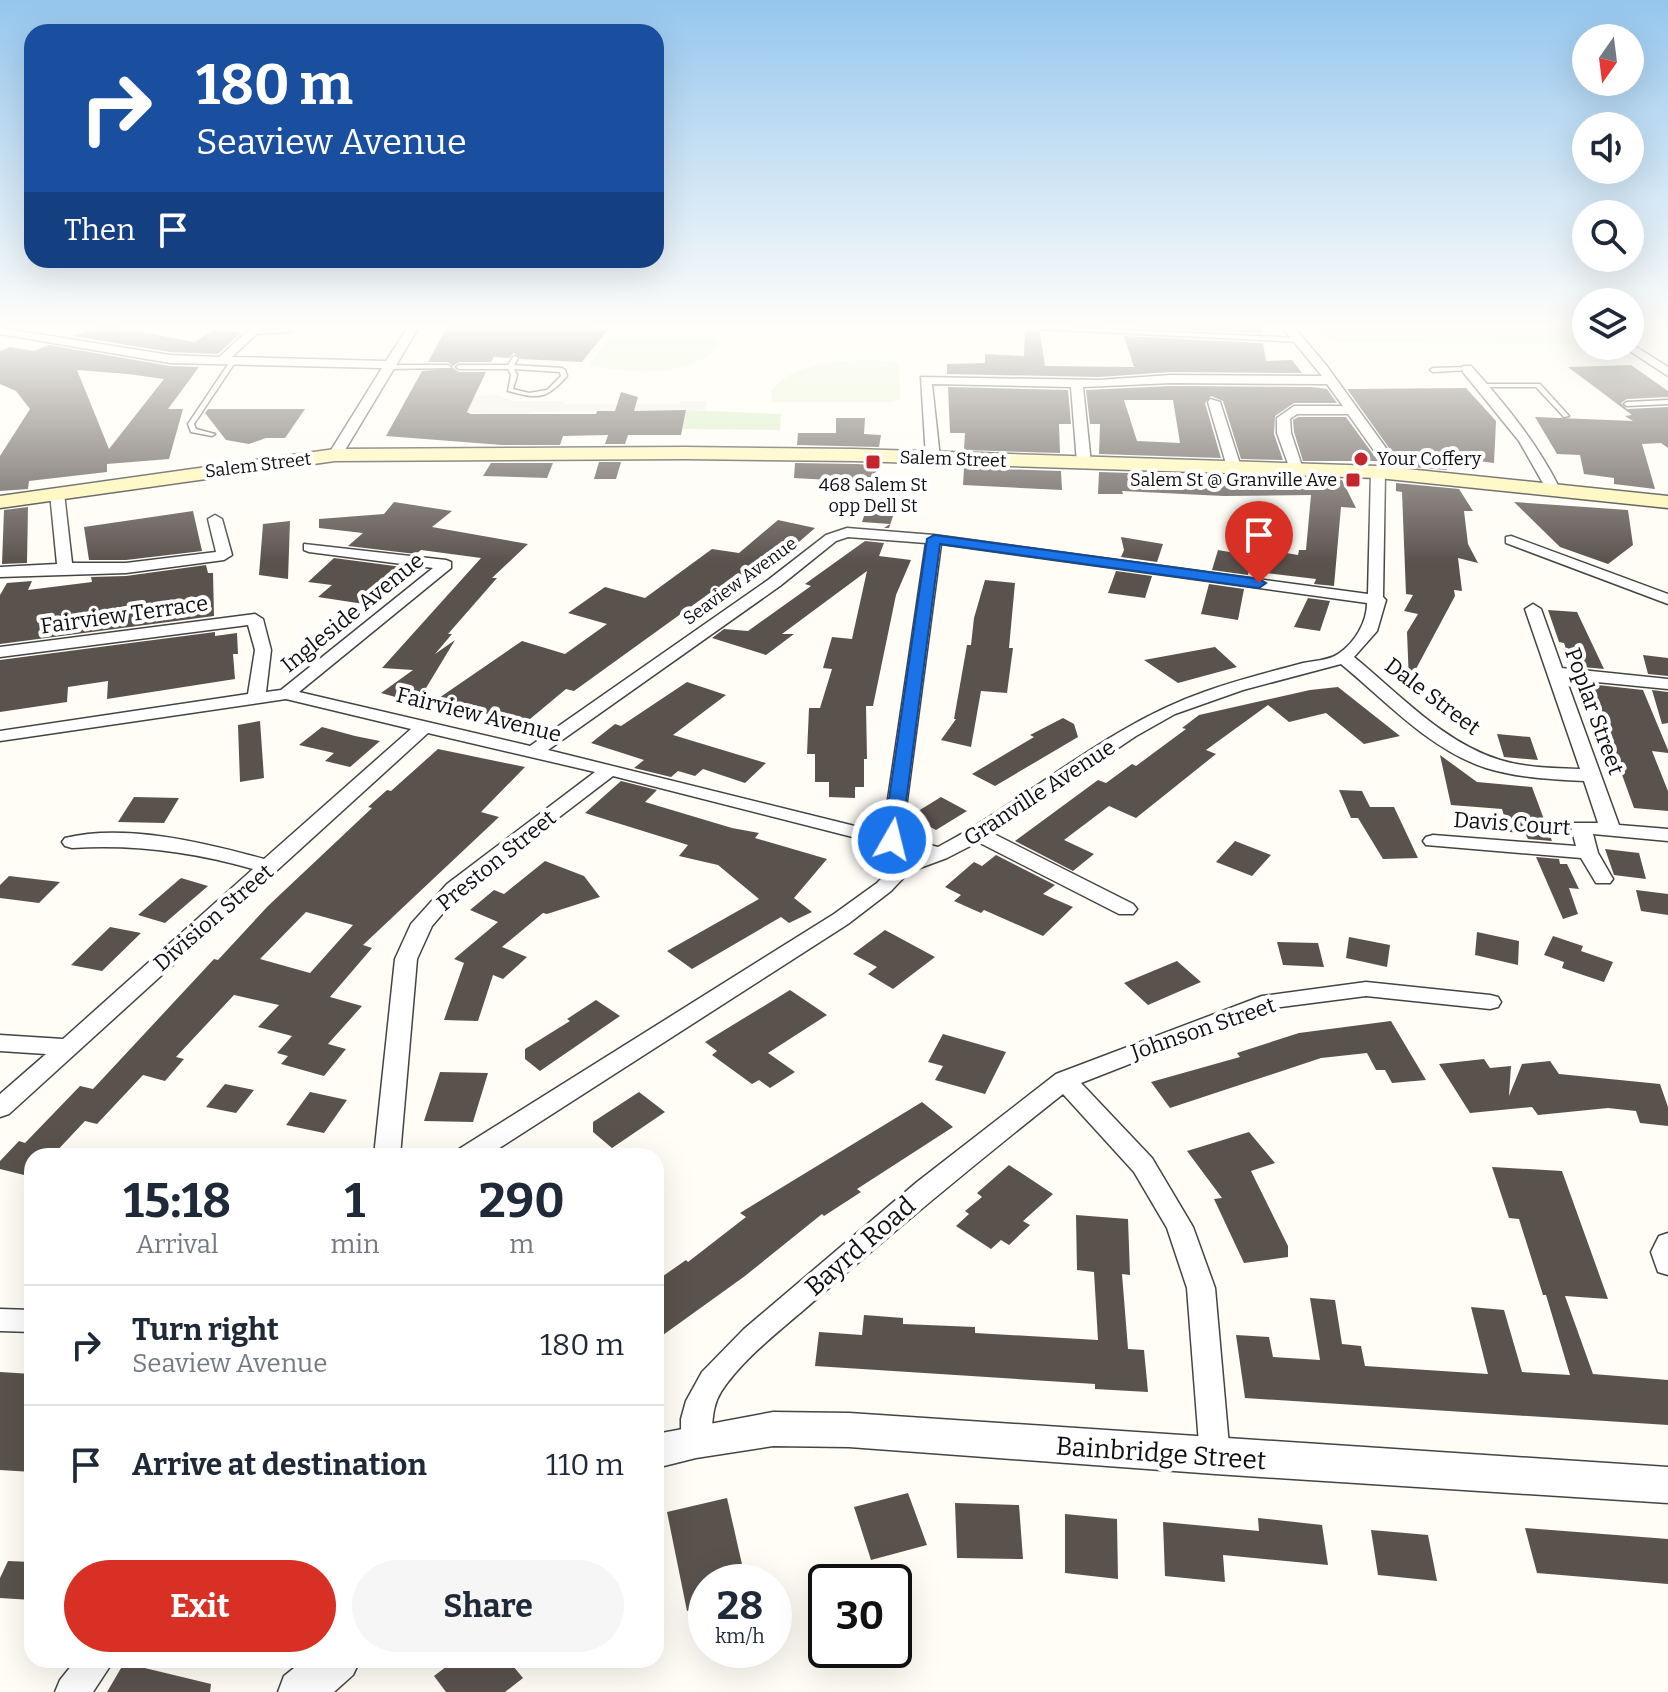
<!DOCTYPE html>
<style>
:root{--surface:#fff;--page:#f6f6f7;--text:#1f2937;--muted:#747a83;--line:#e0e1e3;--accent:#d93025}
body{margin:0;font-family:Bitter,serif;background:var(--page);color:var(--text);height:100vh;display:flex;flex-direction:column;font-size:30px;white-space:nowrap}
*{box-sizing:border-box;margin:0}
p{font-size:26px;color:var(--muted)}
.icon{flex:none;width:44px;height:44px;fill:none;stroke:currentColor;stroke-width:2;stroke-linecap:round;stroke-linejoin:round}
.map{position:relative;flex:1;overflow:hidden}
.drawer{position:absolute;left:24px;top:1148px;width:640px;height:520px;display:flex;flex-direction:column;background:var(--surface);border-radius:24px;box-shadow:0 8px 32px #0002}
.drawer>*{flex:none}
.hud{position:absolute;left:24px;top:24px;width:640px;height:244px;border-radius:24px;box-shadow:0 8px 32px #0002;background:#1a4fa0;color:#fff;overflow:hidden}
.needle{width:52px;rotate:194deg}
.fabs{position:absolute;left:1572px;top:24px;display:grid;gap:16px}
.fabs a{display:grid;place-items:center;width:72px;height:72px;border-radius:50%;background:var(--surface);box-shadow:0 8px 32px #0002;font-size:40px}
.speed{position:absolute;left:688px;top:1564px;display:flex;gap:16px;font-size:40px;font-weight:700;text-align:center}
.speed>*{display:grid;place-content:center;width:104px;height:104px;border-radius:50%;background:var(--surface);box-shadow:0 8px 32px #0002;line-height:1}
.speed small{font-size:20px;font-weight:400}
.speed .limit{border:4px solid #111;border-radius:12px;background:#fff;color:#111}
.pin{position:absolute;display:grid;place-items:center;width:68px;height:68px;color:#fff;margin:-82px -34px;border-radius:50% 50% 50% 0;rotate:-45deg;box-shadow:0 0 8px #0007}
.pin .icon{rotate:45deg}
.me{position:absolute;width:88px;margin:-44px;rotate:8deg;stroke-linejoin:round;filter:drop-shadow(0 0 6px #0008)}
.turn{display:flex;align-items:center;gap:28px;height:168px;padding:0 40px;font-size:36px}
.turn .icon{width:104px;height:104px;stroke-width:2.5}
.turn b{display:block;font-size:56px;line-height:68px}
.then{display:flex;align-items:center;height:76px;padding:0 40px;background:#0003;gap:16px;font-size:30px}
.eta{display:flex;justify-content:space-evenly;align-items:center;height:136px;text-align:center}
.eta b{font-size:48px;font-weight:700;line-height:56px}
.action{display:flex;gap:16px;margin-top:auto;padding:16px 40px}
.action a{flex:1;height:92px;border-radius:48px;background:var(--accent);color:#fff;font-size:32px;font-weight:700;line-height:92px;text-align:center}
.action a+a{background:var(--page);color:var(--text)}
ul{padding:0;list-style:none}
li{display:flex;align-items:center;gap:24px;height:120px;padding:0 40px;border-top:2px solid var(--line)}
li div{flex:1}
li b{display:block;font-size:30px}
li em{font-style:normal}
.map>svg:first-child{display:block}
.green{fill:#d5ebbd}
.pitch{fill:#e6f2cf}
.plaza{fill:#f1ede2}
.building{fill:#5a524d;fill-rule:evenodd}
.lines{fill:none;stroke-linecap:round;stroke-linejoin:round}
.service-casing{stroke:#444;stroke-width:3}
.minor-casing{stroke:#444;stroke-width:3}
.tertiary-casing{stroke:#444;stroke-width:3}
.secondary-casing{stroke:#333;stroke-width:3}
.service{fill:#fff;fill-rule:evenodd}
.minor{fill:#fff;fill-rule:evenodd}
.tertiary{fill:#fff;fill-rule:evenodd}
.secondary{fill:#fff6b0;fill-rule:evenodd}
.route{fill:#1a73e8;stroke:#114b97;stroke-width:2}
.poi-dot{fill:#c4262e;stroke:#fff;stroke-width:3}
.labels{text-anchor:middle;stroke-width:8;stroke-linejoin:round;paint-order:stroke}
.far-street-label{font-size:18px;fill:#111;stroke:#fff}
.far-poi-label{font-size:18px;fill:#111;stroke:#fff;text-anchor:start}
.street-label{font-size:22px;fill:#111;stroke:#fff}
.near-street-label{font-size:26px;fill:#111;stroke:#fff}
</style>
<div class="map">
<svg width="1668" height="1692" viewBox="0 0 1668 1692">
<rect width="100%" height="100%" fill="#fffdf5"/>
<!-- green -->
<path class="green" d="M686,410L781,414L780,430L682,429Z"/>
<!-- pitch -->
<path class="pitch" d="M1315,327H1583L1586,329V344L1334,342Z
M625,333L716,337L718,347C688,379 628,373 589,365L611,336Z
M871,360L899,362L900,398L892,402H772L771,391C794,362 837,361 871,360Z"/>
<!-- plaza -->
<path class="plaza" d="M495,394L513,401H564L563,404H680L681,401H707L705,410H701L533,412L516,416L462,412L470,397Z"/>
<!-- building -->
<path class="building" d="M98,327H116L194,342L213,330L242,332L218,354L170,352L72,336Z
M447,327H587L609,328L582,362L521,359L514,353L509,358L494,357L491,362H459L453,366L448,362H428Z
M1025,327L1040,332L1045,366L1134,367L1124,336L1263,343L1266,361L1292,360L1302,373L1171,372L1099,377L947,374V364L985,363V354L1024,356Z
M1120,327H1261L1262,333Z
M49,345L170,366L199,367L168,409H183L169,459L107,464V472L29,481L28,489L0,491V456L30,409L16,391L0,384V351L10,347L34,351ZM77,370L128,374L164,379L109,449Z
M1631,365L1668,391V397L1627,399L1621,403L1627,409L1668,407V448L1661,443L1642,444L1655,489L1614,484V478L1584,474L1580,455L1557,454L1535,417L1633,421L1625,416L1632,415L1568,367Z
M453,368L459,372H486L467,412L471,414H596L597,411H615L621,392L638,397L634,411L686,410L681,435H628L625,444H605L608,435L563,436L560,445H502L386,436L422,371Z
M1171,386L1312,387L1327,389L1337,403H1294L1275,416L1274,434L1283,460L1241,459L1223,401L1211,396L1205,403L1221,458L1099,454L1100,424H1090L1086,390ZM1124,400H1173L1180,443L1137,441Z
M948,387L1068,390L1071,424H1059L1060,453L964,450L965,433H950Z
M1466,388L1496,421L1494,463L1438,456L1447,470L1402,466L1347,389Z
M208,409H305L285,438H266L249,444L226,440L205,413Z
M1298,417H1346L1378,461H1303L1294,432L1293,420Z
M836,418H865L864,434L881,435L879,447L797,445L798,433H836Z
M599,462H621L616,479H594Z
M491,463H553L547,478L483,476Z
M795,463L855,464L877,465L876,472L866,482L794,478Z
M964,468L1061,471L1062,490L963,485Z
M1099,472L1342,480L1356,508L1341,507L1334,586L1314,584L1316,579L1249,571L1248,575L1212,570L1218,550L1235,553L1239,545L1298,555L1299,550H1306L1311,495L1224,496L1122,491L1123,494H1098Z
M1396,483L1459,489L1473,511H1464L1468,544L1478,563L1458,558L1462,591L1454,590L1455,596L1409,682L1407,632L1418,614L1404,611L1413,595L1406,594L1402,492L1396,491Z
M870,499L898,501L889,528H884L890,524L862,522Z
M394,502L452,511L432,527L528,544L492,578H497L448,634H452L435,654L455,640L417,703L381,693L413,670L382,668L481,558L421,550L416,554L348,546L363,533L319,528V519L384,514Z
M1514,502L1628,510L1633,545L1608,564L1560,547Z
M28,507L27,563L2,564L4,510Z
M193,511L202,551L126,560H89L84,527Z
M778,520L815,528L784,555L771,553L718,594L714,590L574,691L566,689L524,724L436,700L522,641L565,654L607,624L568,613L605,587L645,598L712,549L739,553Z
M290,521L288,579L259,575L263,524Z
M1121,537L1163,544L1157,562L1121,557L1124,550Z
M865,541L884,543L879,556L911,560L896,595L873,706H866L867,759H864V787H855V798L829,797V782H815V754H807L809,708H820L832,669L823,668L832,637L852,639L867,571L782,634H794L766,655L712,638L724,629L748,631L811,586L805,584Z
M334,558L402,567L364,604L318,597L332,585L308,582Z
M206,565L208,573H213L214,616L0,644V595L7,583L32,581L28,590L92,582L91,577L126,576Z
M1116,571L1152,576L1145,598L1108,593Z
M985,580L1015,583L1009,648H1013L1007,693L981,691L971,747L941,740L956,719H954L967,645H971L974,618Z
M1209,584L1244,589L1238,620L1201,614Z
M1308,598L1330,601L1320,631L1294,627Z
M1548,610L1577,612L1604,669L1572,666L1564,643L1559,642Z
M215,632V636L237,633L238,654H233L235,679L107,699L108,681L68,687L67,702L0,712V660Z
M1215,647L1237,667L1178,683L1144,660Z
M1643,655L1668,658V676L1648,674Z
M687,682L726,695L673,735L766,763L745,783L703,769L695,776L678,771L671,777L634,768L644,760L591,743L615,724L621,726Z
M1580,683L1643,690L1668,750V753L1652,751L1668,791V811L1634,808L1621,772Z
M1338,687L1400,736L1364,744L1326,713L1289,722L1268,705L1206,750L1216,754L1136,818L1109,806L1064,840L1094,854L1073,871L1015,841L1098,780L1106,783L1132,764L1136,766L1186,729L1182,728L1199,715L1310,690Z
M1652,690L1668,692V723L1662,724Z
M1063,718L1074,724L1078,737L995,786L972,774L1034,737L1030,735Z
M260,721L264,778L240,782L238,725Z
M322,727L355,736L380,741L350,767L325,761L334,753L299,745Z
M1497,734L1530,737L1538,760L1504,757Z
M438,749L525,767L481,812L499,817L363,945L372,948L330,997L362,1006L328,1044L346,1049L324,1076L281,1064L288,1056L277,1053L292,1036L258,1027L279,1005L234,995L176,1057L184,1059L165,1081L143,1075L97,1124L85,1121L52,1156H32V1177L0,1169V1161L19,1141L25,1143L80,1086L93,1089L214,959L218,960L268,906L372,808L368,807L387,790L391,791ZM306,912L353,925L310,973L260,959Z
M1440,755L1477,782L1532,787L1552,841L1528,839L1525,833L1509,832L1502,809L1451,805Z
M621,781L657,790L645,802L732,828L759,833L755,838L827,859L794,898L812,912L789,923L781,917L692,969L667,951L759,899L718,865L679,856L688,845L585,813Z
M1339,790L1362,791L1370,807H1394L1418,858L1383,859L1358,818H1351Z
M134,797L179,798L164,823L118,822Z
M941,797L967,811L936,830L910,816Z
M1235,841L1271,855L1252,876L1216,862Z
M1605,849L1639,853L1646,879L1614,875Z
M996,855L1055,885L1043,894L1073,907L1043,936L984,910L981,913L954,901L961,895L945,887L974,862L982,866Z
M1536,857L1559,859L1560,864H1567L1579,889L1569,888L1578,914L1563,919Z
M545,861L584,876L600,897L547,914L543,913L502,947L527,957L503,979L493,975L478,1021L444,1020L464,963L454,959L498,922L470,910L494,890L504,894Z
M9,876L60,882L39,903L0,898V885Z
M181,878L208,886L165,923L138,915Z
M1636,890L1668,894V915L1641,911Z
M110,927L141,933L102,971L71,965Z
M885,930L935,957L893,989L868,974L877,967L853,954Z
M1477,932L1519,941L1518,965L1475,955Z
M1553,936L1583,946L1581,951L1613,962L1604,982L1562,968L1564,962L1544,955Z
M1349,937L1390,945L1387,967L1346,958Z
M1277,942L1318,943L1324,967L1283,965Z
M1177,961L1201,982L1148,1005L1124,983Z
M790,990L827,1015L768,1053L795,1072L770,1088L759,1080L752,1084L712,1055L717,1051L705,1042Z
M596,1000L620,1016L540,1071L525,1059V1049L570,1021L567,1019Z
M1391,1021L1426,1080L1392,1083L1385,1070H1376L1367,1053L1321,1058L1170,1108L1151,1082L1240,1057L1237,1053L1299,1033Z
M943,1034L1006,1052L985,1094L935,1080L943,1066L928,1062Z
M1484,1059L1490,1068L1511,1066L1509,1096L1522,1064L1550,1061L1559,1074L1660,1084L1668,1107V1126L1640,1123L1636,1111L1608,1108L1538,1115L1532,1107L1470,1113L1439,1064Z
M440,1072L488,1073L473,1122L424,1121Z
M225,1084L254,1090L236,1113L206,1107Z
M310,1092L347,1100L324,1133L286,1125Z
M639,1092L665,1112L612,1148L593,1132V1122Z
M922,1102L953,1127L857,1189L861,1192L824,1216L822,1214L745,1276L656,1340V1281L686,1260L688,1262L746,1217L740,1213Z
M1249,1132L1275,1163L1251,1171L1288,1246V1257L1244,1263L1214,1199L1222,1198L1187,1151Z
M1009,1165L1053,1194L1023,1221L1030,1225L1009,1245L1001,1240L991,1249L956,1226L969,1214L965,1211L982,1197L977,1193Z
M1492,1167L1562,1171L1608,1299L1565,1296L1593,1374L1668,1380V1425L1245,1398L1236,1335L1269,1337L1273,1357L1320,1360L1310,1298L1335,1300L1342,1344L1361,1346L1365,1366L1488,1374L1471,1307L1504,1310L1522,1372L1570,1375L1546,1295H1543L1519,1219L1509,1218Z
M1076,1215L1128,1219L1130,1275L1122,1274L1128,1349L1144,1350L1148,1392L1095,1389V1384L815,1366L819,1332L862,1335L864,1315L903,1318V1324L975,1327V1333L1098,1340L1094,1272L1077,1270Z
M0,1372L32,1374V1472L0,1470Z
M908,1493L927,1545L871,1560L854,1507Z
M727,1498L746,1582H706V1606L687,1611L667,1512Z
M955,1503L1019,1505L1023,1559L957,1558Z
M1065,1514L1117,1519L1118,1579L1065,1573Z
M1258,1518L1322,1525L1328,1565L1223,1555L1225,1582L1165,1576L1163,1522L1259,1531Z
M1525,1528L1668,1539V1584L1537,1573Z
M1371,1530L1428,1535L1437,1581L1378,1575Z
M8,1561L32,1562V1600L0,1598V1578Z
M455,1660H508L523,1678L505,1692H446L434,1676Z
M124,1663L211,1684L210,1692H107Z"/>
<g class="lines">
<defs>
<path id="service" d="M1033,327H1062L1300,338L1303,340L1300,342L1036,329Z
M288,329L291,331L290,332L252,334L249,332L252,330Z
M515,356L518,358L514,365L562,368L565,370L567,376C546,400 538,399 508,391L511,375L508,369H459L456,367L459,365H508L513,357ZM514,369L560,372L561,376L547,390L529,393L513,389L517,375Z
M231,360L236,361L194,424L196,429L215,434L212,436L191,432L188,424Z
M448,365L451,367L450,368L387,369L384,367L387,365Z
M1467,367L1469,368V370L1433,372L1430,370L1433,368Z
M1482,384H1540L1569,416L1564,417L1536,387H1480L1479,386Z
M1668,400V404L1627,406L1624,404L1627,402Z"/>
<path id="minor" d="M252,327H264L232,357L386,361L408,327H419L342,455L335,459L328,455L382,368L170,363L0,334V328L170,355L219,357Z
M1282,327H1294L1326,365L1404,473L1402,476H1392L1348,414H1297L1290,419L1291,433L1303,469L1291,472L1277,433V418L1294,406H1343L1327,384L1171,383L1083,387L1091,463L1084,467L1077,463L1071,387L932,384L940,458L933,462L926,458L921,377L1099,380L1171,375L1322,376Z
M1630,343L1668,367V376L1622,346H1630Z
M1463,366H1471C1506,405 1537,443 1560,489L1558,492H1548L1519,441L1463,372Z
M1210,399L1220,402L1241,467L1239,470L1227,467L1208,402Z
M1378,468L1385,472L1383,597L1386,600L1377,631L1354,657C1399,694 1444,743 1500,760C1526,768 1554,768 1580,769L1525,609L1533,604L1541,609L1562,668L1668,679V689L1566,679L1619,825L1668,829V841L1593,834L1598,853L1613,879L1610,883H1596L1581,858L1426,845L1423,841L1426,837L1433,835L1576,846L1571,827L1574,823H1598L1584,781C1551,779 1518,778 1486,768C1430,750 1385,700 1341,664L1243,690L1175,714L1136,736L992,833L1133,904L1137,909L1133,914H1119L978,842L947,858L909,872L891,891L848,924L487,1156H455L459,1149L834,914L877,883L895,864L919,855L906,851L896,857L889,855L884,845L613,776L461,892L432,926L417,959L400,1156H374L395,959L411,924L447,884L595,772L428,733L9,1114L0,1117V1094L46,1054L0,1051V1035L63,1039L253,869C193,852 135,844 72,848L65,846L62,842L65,838C125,823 206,843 264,859L411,729L286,699L0,741V731L248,694L255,650L248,625L0,657V647L255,614L263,619L271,650L266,692L281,690L433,568L309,552L304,550V544L446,560L451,562V568L299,692L530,746L768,580L826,535L847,528L934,535L1368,594L1371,472ZM848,537L926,543L883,833L548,750L780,586L836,541ZM941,544L1367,603C1367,622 1355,643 1338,654C1330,660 1314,661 1303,663C1270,672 1237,680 1204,692C1106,726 1029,799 938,847L902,838Z
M57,489L64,493L72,563H126L216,552L208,519L215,515L222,519L232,555L224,560L126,573L0,577V567L57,564L50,493Z
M1511,536L1668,594V604L1506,543V537Z
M1366,982L1490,995L1498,997L1501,1002L1498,1007L1490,1009L1366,996L1273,1008L1081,1083L1152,1158L1193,1227L1215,1288L1230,1457L1226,1466L1215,1470L1204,1466L1200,1457L1187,1288L1167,1228L1134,1172L1063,1094C981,1159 901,1225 822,1294C790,1323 744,1356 721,1392C709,1411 715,1431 707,1450L696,1454L685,1450L681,1441V1419L686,1401L702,1372L744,1329L917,1182L1056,1074L1262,996Z
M1668,1233V1275L1658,1272L1651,1252L1659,1236Z
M0,1309L32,1310V1332L0,1331Z
M76,1660H114L93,1692H55L60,1680Z"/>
<path id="tertiary" d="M773,1412L849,1413L1668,1467V1503L1215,1474L849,1447L773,1446L696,1458L656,1468V1434Z
M304,1660H360L353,1675L334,1692H278L284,1676Z"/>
<path id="secondary" d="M685,447L855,449L1378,466L1668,496V508L1378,478L855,461L685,459L335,461L0,508V496L335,449Z"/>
</defs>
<!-- service casing -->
<use href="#service" class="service-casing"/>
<!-- minor casing -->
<use href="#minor" class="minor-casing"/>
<!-- tertiary casing -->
<use href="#tertiary" class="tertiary-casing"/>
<!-- secondary casing -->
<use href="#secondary" class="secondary-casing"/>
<!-- service -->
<use href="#service" class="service"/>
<!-- minor -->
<use href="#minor" class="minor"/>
<!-- tertiary -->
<use href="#tertiary" class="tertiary"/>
<!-- secondary -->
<use href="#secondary" class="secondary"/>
</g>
<!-- sky -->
<linearGradient id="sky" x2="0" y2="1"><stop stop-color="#95c6ee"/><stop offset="0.58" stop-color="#fffefa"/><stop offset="1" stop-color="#fffefa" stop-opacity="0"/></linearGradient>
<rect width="1668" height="563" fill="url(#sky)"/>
<!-- route -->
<path class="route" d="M934,535L1259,579L1266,583L1259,588L940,544L901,840L892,845L883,840L927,539Z"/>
<!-- markers -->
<g class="poi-dot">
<circle cx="1361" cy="459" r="8"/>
<rect x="865" y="454" width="16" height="16" rx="4"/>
<rect x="1345" y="472" width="16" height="16" rx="4"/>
</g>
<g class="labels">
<!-- far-street labels -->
<g class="far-street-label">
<text transform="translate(953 459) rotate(2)" y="6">Salem Street</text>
<text transform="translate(258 465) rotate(-7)" y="6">Salem Street</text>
<text transform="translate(740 581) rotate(-36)" y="6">Seaview Avenue</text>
</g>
<!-- far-poi labels -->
<g class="far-poi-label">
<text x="1377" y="465">Your Coffery</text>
<text x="1337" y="486" text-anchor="end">Salem St @ Granville Ave</text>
<text x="873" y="491" text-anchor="middle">468 Salem St<tspan x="873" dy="21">opp Dell St</tspan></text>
</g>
<!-- street labels -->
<g class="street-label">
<text transform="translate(352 612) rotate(-39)" y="8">Ingleside Avenue</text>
<text transform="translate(124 614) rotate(-8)" y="8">Fairview Terrace</text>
<text transform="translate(1433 696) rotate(37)" y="8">Dale Street</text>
<text transform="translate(1595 711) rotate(70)" y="8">Poplar Street</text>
<text transform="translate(479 714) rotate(14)" y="8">Fairview Avenue</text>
<text transform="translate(1039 792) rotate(-33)" y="8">Granville Avenue</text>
<text transform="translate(1512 823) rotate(4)" y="8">Davis Court</text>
<text transform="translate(496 860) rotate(-39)" y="8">Preston Street</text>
<text transform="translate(213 917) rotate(-41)" y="8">Division Street</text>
<text transform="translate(1203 1028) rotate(-19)" y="8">Johnson Street</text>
</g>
<!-- near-street labels -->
<g class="near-street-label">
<text transform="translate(860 1246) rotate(-41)" y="9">Bayrd Road</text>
<text transform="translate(1161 1453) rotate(4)" y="9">Bainbridge Street</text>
</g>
</g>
</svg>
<div class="fabs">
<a><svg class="needle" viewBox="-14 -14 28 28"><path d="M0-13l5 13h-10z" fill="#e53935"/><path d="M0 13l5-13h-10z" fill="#747a83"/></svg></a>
<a><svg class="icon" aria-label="sound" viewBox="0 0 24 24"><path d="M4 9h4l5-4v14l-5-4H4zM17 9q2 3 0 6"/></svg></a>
<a><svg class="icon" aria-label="search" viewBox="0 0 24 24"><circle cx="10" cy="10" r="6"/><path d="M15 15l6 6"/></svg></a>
<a><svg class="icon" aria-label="layers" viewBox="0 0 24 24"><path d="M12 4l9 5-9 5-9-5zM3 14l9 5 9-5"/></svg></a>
</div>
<div class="speed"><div>28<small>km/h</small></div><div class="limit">30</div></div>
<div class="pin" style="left:1259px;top:583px;background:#d93025"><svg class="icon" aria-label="arrive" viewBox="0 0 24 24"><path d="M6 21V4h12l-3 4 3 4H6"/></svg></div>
<svg class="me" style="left:892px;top:840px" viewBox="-20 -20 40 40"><circle r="17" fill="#1a73e8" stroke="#fff" stroke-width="3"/><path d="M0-11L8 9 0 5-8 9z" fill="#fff"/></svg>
<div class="hud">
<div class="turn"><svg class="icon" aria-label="right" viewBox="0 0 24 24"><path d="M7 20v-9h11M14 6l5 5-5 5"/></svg><div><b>180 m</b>Seaview Avenue</div></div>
<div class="then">Then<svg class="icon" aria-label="arrive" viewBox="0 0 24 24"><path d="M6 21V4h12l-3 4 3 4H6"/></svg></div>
</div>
<section class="drawer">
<div class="eta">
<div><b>15:18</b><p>Arrival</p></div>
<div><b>1</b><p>min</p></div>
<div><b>290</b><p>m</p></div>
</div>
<ul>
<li><svg class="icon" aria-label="right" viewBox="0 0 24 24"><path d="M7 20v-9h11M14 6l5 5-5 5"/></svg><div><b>Turn right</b><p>Seaview Avenue</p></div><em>180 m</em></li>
<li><svg class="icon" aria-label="arrive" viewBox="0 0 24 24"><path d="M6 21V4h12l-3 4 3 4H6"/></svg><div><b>Arrive at destination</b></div><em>110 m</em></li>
</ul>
<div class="action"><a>Exit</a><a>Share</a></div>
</section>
</div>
